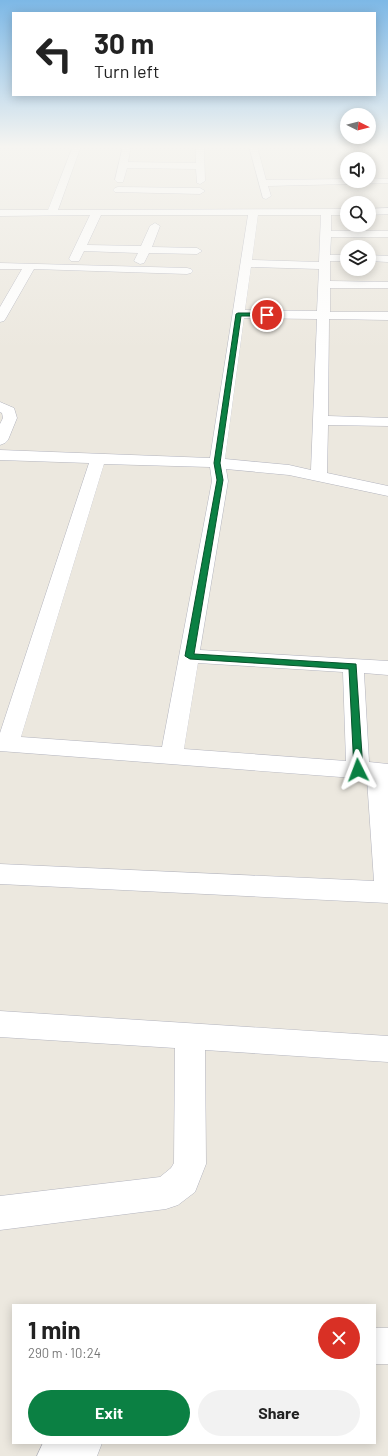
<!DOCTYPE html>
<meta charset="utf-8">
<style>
:root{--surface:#fff;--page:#f2f2f2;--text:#222;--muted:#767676;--accent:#0b8043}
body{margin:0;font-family:Barlow,sans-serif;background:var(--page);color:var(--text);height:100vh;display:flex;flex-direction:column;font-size:15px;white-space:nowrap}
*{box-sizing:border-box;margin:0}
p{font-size:13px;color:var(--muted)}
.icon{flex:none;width:22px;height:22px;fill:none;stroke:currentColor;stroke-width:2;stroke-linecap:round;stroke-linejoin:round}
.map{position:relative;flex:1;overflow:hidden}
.sheet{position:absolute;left:12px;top:1304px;width:364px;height:140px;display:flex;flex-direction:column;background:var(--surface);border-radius:0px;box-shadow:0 2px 10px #0003}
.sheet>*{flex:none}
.banner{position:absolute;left:12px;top:12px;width:364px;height:84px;border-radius:0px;box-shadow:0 2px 10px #0003;background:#fff;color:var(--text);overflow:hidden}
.needle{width:26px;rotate:96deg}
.tools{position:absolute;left:340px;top:108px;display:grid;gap:8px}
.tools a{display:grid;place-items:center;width:36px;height:36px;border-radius:50%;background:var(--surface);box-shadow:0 2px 10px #0003;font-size:20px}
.pin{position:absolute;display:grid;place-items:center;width:34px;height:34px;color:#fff;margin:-17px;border:2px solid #fff;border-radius:50%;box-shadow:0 1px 4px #0007}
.me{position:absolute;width:44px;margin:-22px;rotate:357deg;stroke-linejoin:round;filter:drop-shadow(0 0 3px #0008)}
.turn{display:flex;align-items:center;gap:14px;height:84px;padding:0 16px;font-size:18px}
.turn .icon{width:52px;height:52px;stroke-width:2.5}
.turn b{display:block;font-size:28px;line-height:34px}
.round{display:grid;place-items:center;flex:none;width:42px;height:42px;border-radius:21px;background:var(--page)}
.head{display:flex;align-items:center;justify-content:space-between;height:68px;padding:0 16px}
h1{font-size:24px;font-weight:700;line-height:30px}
.primary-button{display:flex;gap:8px;margin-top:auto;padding:8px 16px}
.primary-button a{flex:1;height:46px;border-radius:24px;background:var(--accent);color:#fff;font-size:16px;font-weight:700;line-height:46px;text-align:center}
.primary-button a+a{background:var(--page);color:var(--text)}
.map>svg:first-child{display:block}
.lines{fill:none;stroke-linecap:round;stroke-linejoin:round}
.minor-casing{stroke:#b3b4be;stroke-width:1}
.minor{fill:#fff;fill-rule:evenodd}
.route{fill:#0b8043;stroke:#07532c}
</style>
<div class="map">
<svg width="388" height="1456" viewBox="0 0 388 1456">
<rect width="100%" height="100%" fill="#ece8df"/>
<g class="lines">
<defs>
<path id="minor" d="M73,146H81L58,210L347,209V215H331V231H388V237H331L330,255H347V261H330V281L388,282V288H330V312H388V320L329,319L328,416L388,418V426L328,425L327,473L388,486V496L289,475L226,469L228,481L200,650L388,661V675L364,673L369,762L388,764V903L0,884V864L374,881L367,779L0,751V733L89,463L0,460V450L210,458L248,215H101L87,245L141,246L150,226L155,223L160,226L152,247L197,248L202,251L197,254L149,253L144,263L140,264L134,261L138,253L84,251L79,261H71L69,259L90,215L0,216V210H48ZM258,215H321L319,262L252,260ZM251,267L319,269L317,311L245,310ZM244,318L317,319L311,470L289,465L225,459ZM104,464L210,467L212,481L162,747L21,737ZM198,663L343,672L346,761L184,749Z
M123,146H131L128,162L196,163V146H204L205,181L200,184L197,183L196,169L127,168L123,182H117L115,180Z
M249,146H257L266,180L347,179V181H369V178L388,179V183L268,186L271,196L266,199L263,198Z
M118,187L200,188L205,191L200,194L115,192L113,190L115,188Z
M388,208V214L369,215V209Z
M369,255L388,256V262L369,261Z
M0,263L187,268L191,269L193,271L191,273L187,274L34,269L6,318L4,321L0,322V307L22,269H0Z
M0,402L14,408L17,418L8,440L5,443L0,445V424L3,418L2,413L0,412Z
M0,1011L388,1036V1062L205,1050L206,1164L195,1192L178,1205L166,1209L0,1230V1196L160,1177L171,1168L174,1163L175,1048L0,1037Z
M375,1328H388V1364H375Z
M43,1443H102L97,1456H37Z"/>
</defs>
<!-- minor casing -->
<use href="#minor" class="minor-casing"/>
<!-- minor -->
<use href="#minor" class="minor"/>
</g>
<!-- sky -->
<linearGradient id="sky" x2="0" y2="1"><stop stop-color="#7db8e6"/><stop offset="0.42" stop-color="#f6f5f1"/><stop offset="1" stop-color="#f6f5f1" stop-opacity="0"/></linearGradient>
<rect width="388" height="349" fill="url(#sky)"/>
<!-- route -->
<path class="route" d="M238,313H267L269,315L267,316H241L220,463L223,480L194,654L356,664L363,770L358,773L354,770L349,669L190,659L185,656L217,480L214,463L236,314Z"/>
</svg>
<div class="tools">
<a><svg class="needle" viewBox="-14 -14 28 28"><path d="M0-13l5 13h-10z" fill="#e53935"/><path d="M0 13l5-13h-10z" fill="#767676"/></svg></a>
<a><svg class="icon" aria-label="sound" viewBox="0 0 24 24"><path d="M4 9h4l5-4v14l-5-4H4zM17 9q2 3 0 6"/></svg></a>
<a><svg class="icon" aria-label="search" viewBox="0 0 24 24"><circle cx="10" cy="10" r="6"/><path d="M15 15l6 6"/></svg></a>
<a><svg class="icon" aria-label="layers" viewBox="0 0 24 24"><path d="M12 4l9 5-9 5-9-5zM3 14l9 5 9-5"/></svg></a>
</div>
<div class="pin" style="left:267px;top:315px;background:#d93025"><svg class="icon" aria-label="arrive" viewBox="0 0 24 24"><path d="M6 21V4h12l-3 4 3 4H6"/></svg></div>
<svg class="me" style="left:358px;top:770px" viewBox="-20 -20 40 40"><path d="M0-17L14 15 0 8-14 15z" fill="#0b8043" stroke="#fff" stroke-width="4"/></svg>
<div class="banner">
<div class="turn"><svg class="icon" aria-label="left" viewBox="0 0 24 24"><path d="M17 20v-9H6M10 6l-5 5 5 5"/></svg><div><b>30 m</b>Turn left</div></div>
</div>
<section class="sheet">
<div class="head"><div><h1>1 min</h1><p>290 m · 10:24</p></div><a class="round" style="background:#d93025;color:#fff"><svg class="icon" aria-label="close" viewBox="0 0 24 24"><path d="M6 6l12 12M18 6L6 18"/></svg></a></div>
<div class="primary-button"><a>Exit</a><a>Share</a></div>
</section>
</div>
